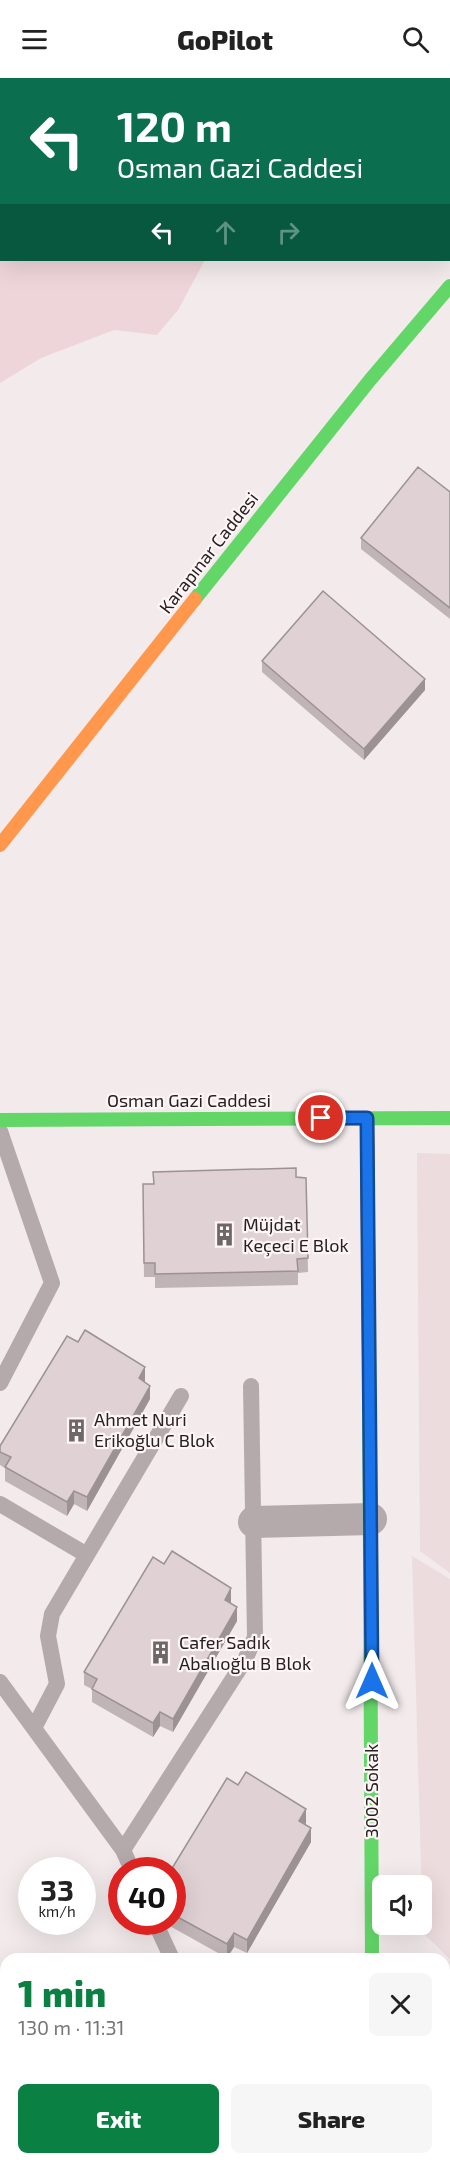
<!DOCTYPE html>
<meta charset="utf-8">
<style>
:root{--surface:#fff;--page:#f6f6f6;--text:#222;--muted:#767676;--accent:#0b8043}
body{margin:0;font-family:"Exo 2",sans-serif;background:var(--page);color:var(--text);height:100vh;display:flex;flex-direction:column;font-size:22px;white-space:nowrap}
*{box-sizing:border-box;margin:0}
p{font-size:20px;color:var(--muted)}
.icon{flex:none;width:33px;height:33px;fill:none;stroke:currentColor;stroke-width:2;stroke-linecap:round;stroke-linejoin:round}
.map{position:relative;flex:1;overflow:hidden}
.drawer{position:absolute;left:0px;top:1875px;width:450px;height:212px;display:flex;flex-direction:column;background:var(--surface);border-radius:18px 18px 0 0;box-shadow:0 6px 24px #0002}
.drawer>*{flex:none}
.hud{position:absolute;left:0px;top:0px;width:450px;height:183px;box-shadow:0 6px 24px #0002;background:#0b6e4f;color:#fff;overflow:hidden}
.tools{position:absolute;left:372px;top:1797px;display:grid;gap:12px}
.tools a{display:grid;place-items:center;width:60px;height:60px;border-radius:9px;background:var(--surface);box-shadow:0 6px 24px #0002;font-size:30px}
.speed{position:absolute;left:18px;top:1779px;display:flex;gap:12px;font-size:30px;font-weight:700;text-align:center}
.speed>*{display:grid;place-content:center;width:78px;height:78px;border-radius:50%;background:var(--surface);box-shadow:0 6px 24px #0002;line-height:1}
.speed small{font-size:15px;font-weight:400}
.speed .limit{border:9px solid #d22;background:#fff;color:#111}
.pin{position:absolute;display:grid;place-items:center;width:51px;height:51px;color:#fff;margin:-26px;border:3px solid #fff;border-radius:50%;box-shadow:0 2px 6px #0007}
.me{position:absolute;width:66px;margin:-33px;rotate:0deg;stroke-linejoin:round;filter:drop-shadow(0 0 4px #0008)}
.turn{display:flex;align-items:center;gap:21px;height:126px;padding:0 18px;font-size:27px}
.turn .icon{width:78px;height:78px;stroke-width:2.5}
.turn b{display:block;font-size:42px;line-height:51px}
.lanes{display:flex;align-items:center;height:57px;padding:0 18px;background:#0003;justify-content:center;gap:30px;direction:ltr}
.lanes .off{opacity:.35}
.round{display:grid;place-items:center;flex:none;width:63px;height:63px;border-radius:9px;background:var(--page)}
.head{display:flex;align-items:center;justify-content:space-between;height:102px;padding:0 18px}
h1{font-size:36px;font-weight:800;line-height:45px;color:var(--accent)}
.cta{display:flex;gap:12px;margin-top:auto;padding:12px 18px}
.cta a{flex:1;height:69px;border-radius:9px;background:var(--accent);color:#fff;font-size:24px;font-weight:800;line-height:69px;text-align:center}
.cta a+a{background:var(--page);color:var(--text)}
header{display:flex;justify-content:space-between;align-items:center;height:78px;padding:0 18px;background:var(--surface);font-size:27px;font-weight:800}
.map>svg:first-child{display:block}
.built{fill:#ecdcde}
.green{fill:#eed5d9}
.lines{fill:none;stroke-linecap:round;stroke-linejoin:round}
.lane{stroke:#b4aaac;stroke-width:16}
.street{stroke:#b4aaac;stroke-width:32}
.fast{stroke:#63d668;stroke-width:14}
.slow{stroke:#ff974d;stroke-width:14}
.jam{stroke:#b3261e;stroke-width:14}
.wall{fill:#c0b4b6}
.shaded-wall{fill:#9c9294}
.building{fill:#dfd1d4;stroke:#9c9294;stroke-width:1.5}
.route-casing{stroke:#114b97;stroke-width:15}
.route{stroke:#1a73e8;stroke-width:10}
.labels{text-anchor:middle;stroke-width:4.5;stroke-linejoin:round;paint-order:stroke}
.street-label{font-size:18px;fill:#262021;stroke:#fef5f7}
.poi-label{font-size:18px;fill:#262021;stroke:#fef5f7;text-anchor:start}
</style>
<header><svg class="icon" aria-label="menu" viewBox="0 0 24 24"><path d="M4 6h16M4 12h16M4 18h16"/></svg>GoPilot<svg class="icon" aria-label="search" viewBox="0 0 24 24"><circle cx="10" cy="10" r="6"/><path d="M15 15l6 6"/></svg></header>
<div class="map">
<svg width="450" height="2086" viewBox="0 0 450 2086">
<rect width="100%" height="100%" fill="#f2eaeb"/>
<!-- built -->
<path class="built" d="M417,1075L450,1076V1495L420,1473Z
M412,1478L450,1501V1881L423,1855Z"/>
<!-- green -->
<path class="green" d="M0,0H290L2,2V182H205L178,232L157,257L114,252L41,280L0,305Z
M262,2080H401L405,2086H255Z"/>
<g class="lines">
<!-- lane -->
<path class="lane" d="M0,1053L52,1205L0,1305
M0,1426L87,1477
M0,1604L123,1772L132,1792
M34,1650L57,1606L48,1558L52,1536L181,1318
M123,1772L245,1582L255,1559L251,1308
M155,1844L172,1881"/>
<!-- street -->
<path class="street" d="M254,1444L371,1441
M444,2076L450,2085
M189,2086L196,2080"/>
<!-- fast -->
<path class="fast" d="M195,521L370,302L450,208
M0,1042L450,1040
M369,1278L372,1881"/>
<!-- slow -->
<path class="slow" d="M0,767L195,521"/>
<!-- jam -->
<path class="jam" d="M367,1040L369,1278"/>
</g>
<!-- wall -->
<path class="wall" d="M450,414V541L361,471V460Z
M262,583L425,612L364,682L262,594Z
M296,1099L306,1100L308,1194L298,1195V1207L155,1210V1199H144L143,1120Z
M145,1303V1304L150,1321L87,1433L74,1426L67,1438L5,1403V1390L0,1387V1374Z
M231,1524V1525L237,1543L173,1654L160,1648L153,1659L92,1624V1611L84,1607V1594Z
M306,1745L305,1746L311,1764L247,1875L234,1869L227,1880L168,1847L167,1844H172V1792Z
M6,1986V2040L0,2032V1991Z
M38,2080H103L95,2086H42Z"/>
<!-- shaded-wall -->
<path class="shaded-wall" d="M425,601V612L364,682V671Z
M145,1289V1303L139,1314V1300Z
M150,1308V1321L87,1433V1419Z
M74,1413V1426L67,1438V1424Z
M231,1510V1524L225,1535V1522Z
M237,1529V1543L173,1654V1641Z
M160,1634V1648L153,1659V1645Z
M306,1731V1745L299,1756V1743Z
M311,1750V1764L247,1875V1862Z
M234,1855V1869L227,1880V1866Z
M87,2080H103L95,2086H79Z"/>
<!-- building -->
<path class="building" d="M418,389L450,414V530L361,460Z
M323,513L425,601L364,671L262,583Z
M296,1090V1099L306,1100L308,1180L297,1181L298,1193L155,1196V1185H144L143,1106H154L153,1094Z
M85,1252L145,1289L139,1300L150,1308L87,1419L74,1413L67,1424L5,1389L11,1379L0,1374V1368L67,1258L78,1264Z
M172,1473L231,1510L225,1522L237,1529L173,1641L160,1634L153,1645L92,1611L97,1601L84,1594L153,1479L164,1486Z
M246,1694L306,1731L299,1743L311,1750L247,1862L234,1855L227,1866L172,1836V1792H171L227,1700L238,1707Z
M6,1986V2027L0,2020V1991Z
M47,2080H87L79,2086H52Z"/>
<g class="lines">
<defs>
<path id="route" d="M321,1040H367L372,1603"/>
</defs>
<!-- route casing -->
<use href="#route" class="route-casing"/>
<!-- route -->
<use href="#route" class="route"/>
</g>
<!-- icons -->
<defs>
<symbol id="building-bare" viewBox="-9 -9 18 18"><path d="M-4-6H4V6H1V3H-1V6H-4ZM-2.5-4.3h1.7v1.8h-1.7ZM.8-4.3h1.7v1.8H.8ZM-2.5-1h1.7V.8h-1.7ZM.8-1h1.7V.8H.8Z" fill="#6d6768" stroke="#fef5f7" stroke-width="2.5" paint-order="stroke"/></symbol>
</defs>
<g fill-rule="evenodd">
<use href="#building-bare" x="208" y="1140" width="33" height="33"/>
<use href="#building-bare" x="60" y="1336" width="33" height="33"/>
<use href="#building-bare" x="144" y="1558" width="33" height="33"/>
</g>
<g class="labels">
<!-- street labels -->
<g class="street-label">
<text transform="translate(209 475) rotate(-52)" y="6">Karapınar Caddesi</text>
<text x="189" y="1029">Osman Gazi Caddesi</text>
<text transform="translate(372 1713) rotate(-90)" y="6">3002 Sokak</text>
</g>
<!-- poi labels -->
<g class="poi-label">
<text x="243" y="1153">Müjdat<tspan x="243" dy="21">Keçeci E Blok</tspan></text>
<text x="94" y="1348">Ahmet Nuri<tspan x="94" dy="21">Erikoğlu C Blok</tspan></text>
<text x="179" y="1571">Cafer Sadık<tspan x="179" dy="21">Abalıoğlu B Blok</tspan></text>
</g>
</g>
</svg>
<div class="tools">
<a><svg class="icon" aria-label="sound" viewBox="0 0 24 24"><path d="M4 9h4l5-4v14l-5-4H4zM17 9q2 3 0 6"/></svg></a>
</div>
<div class="speed"><div>33<small>km/h</small></div><div class="limit">40</div></div>
<div class="pin" style="left:321px;top:1040px;background:#d93025"><svg class="icon" aria-label="arrive" viewBox="0 0 24 24"><path d="M6 21V4h12l-3 4 3 4H6"/></svg></div>
<svg class="me" style="left:372px;top:1603px" viewBox="-20 -20 40 40"><path d="M0-17L14 15 0 8-14 15z" fill="#1a73e8" stroke="#fff" stroke-width="4"/></svg>
<div class="hud">
<div class="turn"><svg class="icon" aria-label="left" viewBox="0 0 24 24"><path d="M17 20v-9H6M10 6l-5 5 5 5"/></svg><div><b>120 m</b>Osman Gazi Caddesi</div></div>
<div class="lanes"><svg class="icon" aria-label="left" viewBox="0 0 24 24"><path d="M17 20v-9H6M10 6l-5 5 5 5"/></svg><svg class="icon off" aria-label="ahead" viewBox="0 0 24 24"><path d="M12 20V5M6 11l6-6 6 6"/></svg><svg class="icon off" aria-label="right" viewBox="0 0 24 24"><path d="M7 20v-9h11M14 6l5 5-5 5"/></svg></div>
</div>
<section class="drawer">
<div class="head"><div><h1>1 min</h1><p>130 m · 11:31</p></div><a class="round"><svg class="icon" aria-label="close" viewBox="0 0 24 24"><path d="M6 6l12 12M18 6L6 18"/></svg></a></div>
<div class="cta"><a>Exit</a><a>Share</a></div>
</section>
</div>
